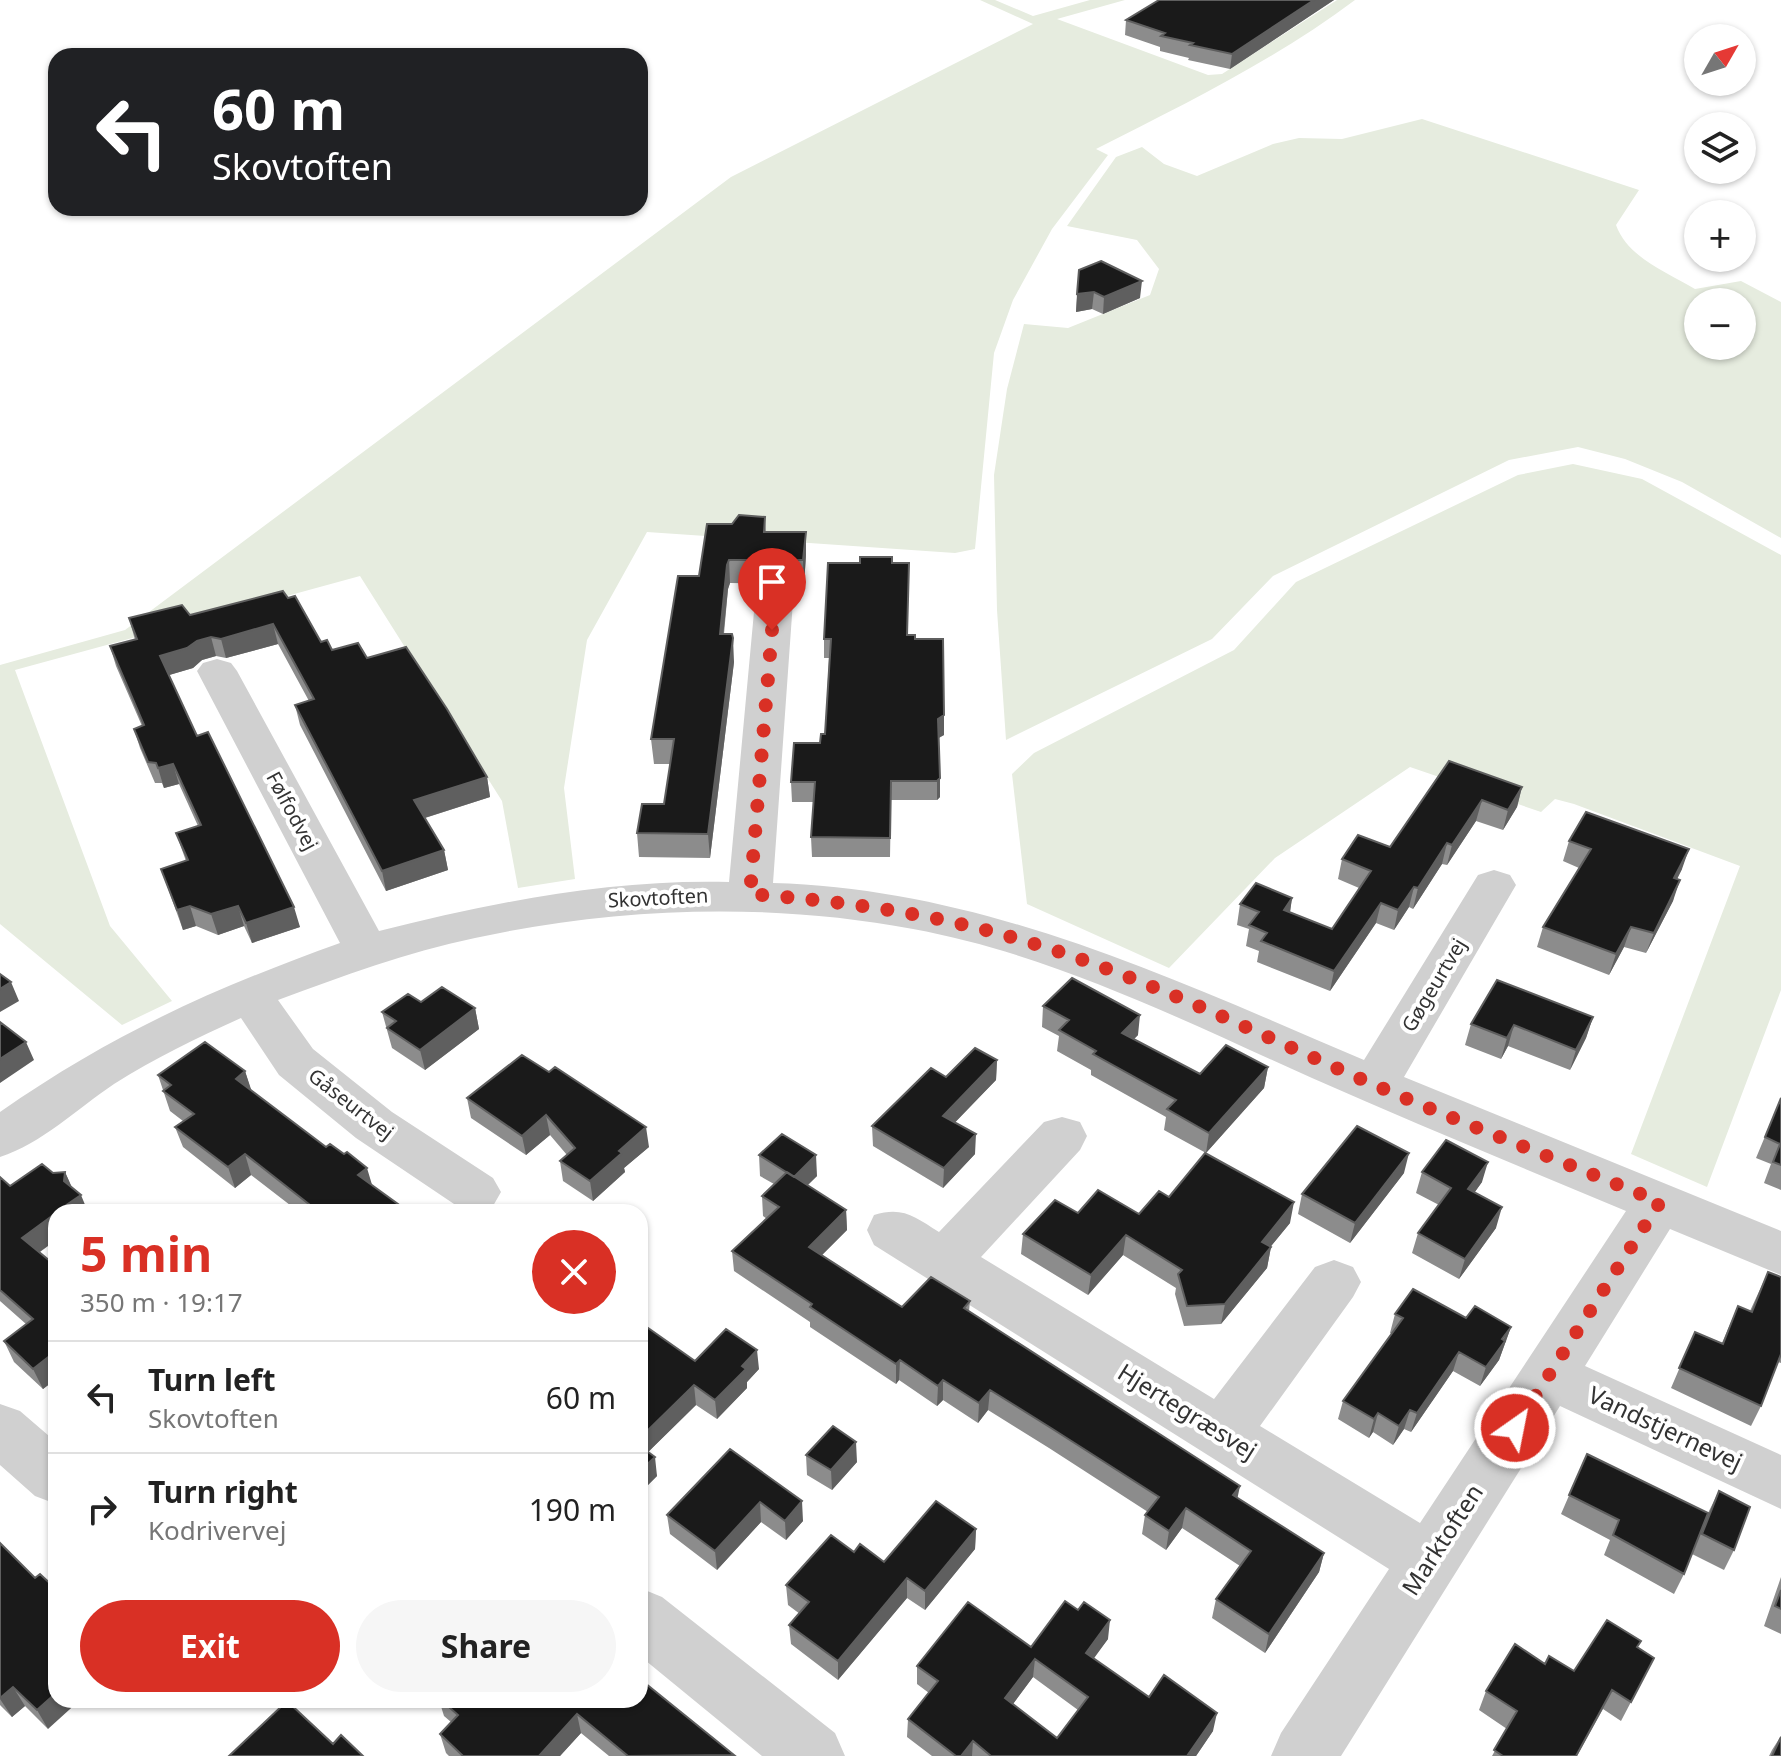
<!DOCTYPE html>
<meta charset="utf-8">
<style>
:root{--surface:#fff;--page:#f6f6f6;--text:#222;--muted:#767676;--line:#e0e0e0;--accent:#d93025}
body{margin:0;font-family:"Noto Sans",sans-serif;background:var(--page);color:var(--text);height:100vh;display:flex;flex-direction:column;font-size:30px;white-space:nowrap}
*{box-sizing:border-box;margin:0}
p{font-size:26px;color:var(--muted)}
.icon{flex:none;width:44px;height:44px;fill:none;stroke:currentColor;stroke-width:2;stroke-linecap:round;stroke-linejoin:round}
.map{position:relative;flex:1;overflow:hidden}
.side{position:absolute;left:48px;top:1204px;width:600px;height:504px;display:flex;flex-direction:column;background:var(--surface);border-radius:24px;box-shadow:0 2px 6px #0004}
.side>*{flex:none}
.top-card{position:absolute;left:48px;top:48px;width:600px;height:168px;border-radius:24px;box-shadow:0 2px 6px #0004;background:#202124;color:#fff;overflow:hidden}
.needle{width:52px;rotate:51deg}
.tools{position:absolute;left:1684px;top:24px;display:grid;gap:16px}
.tools a{display:grid;place-items:center;width:72px;height:72px;border-radius:50%;background:var(--surface);box-shadow:0 2px 6px #0004;font-size:40px}
.pin{position:absolute;display:grid;place-items:center;width:68px;height:68px;color:#fff;margin:-82px -34px;border-radius:50% 50% 50% 0;rotate:-45deg;box-shadow:0 0 8px #0007}
.pin .icon{rotate:45deg}
.me{position:absolute;width:88px;margin:-44px;rotate:33deg;stroke-linejoin:round;filter:drop-shadow(0 0 6px #0008)}
.turn{display:flex;align-items:center;gap:28px;height:168px;padding:0 32px;font-size:36px}
.turn .icon{width:104px;height:104px;stroke-width:2.5}
.turn b{display:block;font-size:56px;line-height:68px}
.round{display:grid;place-items:center;flex:none;width:84px;height:84px;border-radius:42px;background:var(--page)}
.overview{display:flex;align-items:center;justify-content:space-between;height:136px;padding:0 32px}
h1{font-size:48px;font-weight:700;line-height:60px;color:var(--accent)}
.primary-button{display:flex;gap:16px;margin-top:auto;padding:16px 32px}
.primary-button a{flex:1;height:92px;border-radius:48px;background:var(--accent);color:#fff;font-size:32px;font-weight:700;line-height:92px;text-align:center}
.primary-button a+a{background:var(--page);color:var(--text)}
ul{padding:0;list-style:none}
li{display:flex;align-items:center;gap:24px;height:112px;padding:0 32px;border-top:2px solid var(--line)}
li div{flex:1}
li b{display:block;font-size:30px}
li em{font-style:normal}
.map>svg:first-child{display:block}
.green{fill:#e6ecdf;fill-rule:evenodd}
.lines{fill:none;stroke-linecap:round;stroke-linejoin:round}
.minor{fill:#d0d0d0;fill-rule:evenodd}
.wall{fill:#8c8c8c;fill-rule:evenodd}
.shaded-wall{fill:#5f5f5f}
.building{fill:#1a1a1a;stroke:#5f5f5f;stroke-width:2;fill-rule:evenodd}
.route{stroke:#d93025;stroke-width:14;stroke-dasharray:0 25.2}
.labels{text-anchor:middle;stroke-width:8;stroke-linejoin:round;paint-order:stroke}
.street-label{font-size:20px;fill:#333;stroke:#fff}
.near-street-label{font-size:24px;fill:#333;stroke:#fff}
</style>
<div class="map">
<svg width="1781" height="1756" viewBox="0 0 1781 1756">
<rect width="100%" height="100%" fill="#fff"/>
<!-- green -->
<path class="green" d="M980,0H995L1033,16L1090,0H1125L1057,19L1208,75L1222,74L1337,0H1355C1275,60 1185,104 1096,149L1108,155L1052,229L1013,300L994,353L975,549L955,553L647,532L587,640L564,788L575,879L518,888L502,801L360,576L15,670L110,926L172,1001L122,1025L0,924V665L125,630L731,177L1033,24Z
M1422,119L1639,190L1616,225C1628,258 1667,272 1695,289L1741,281L1781,302V538L1682,482L1625,459L1578,447L1509,460L1273,576L1212,639L1006,740L997,610L994,475L1007,389L1024,324L1068,328L1150,295L1159,269L1137,240L1067,226L1116,157L1142,147L1164,164L1197,176L1273,144L1299,138L1342,139ZM1698,302H1742V346H1698Z
M1573,464L1642,479L1781,555V990L1707,1187L1631,1154L1740,866L1574,804L1555,799L1541,812L1410,767L1275,858L1169,968L1027,904L1012,774L1034,753L1234,650L1296,582L1518,475Z"/>
<g class="lines">
<!-- minor -->
<path class="minor" d="M774,590L787,593L793,601L773,883C985,889 1173,979 1364,1060L1478,875L1494,870L1510,875L1516,885L1404,1077L1781,1231V1275L1670,1229L1585,1366L1781,1455V1509L1560,1406L1341,1756H1271L1281,1733L1389,1569L874,1245L867,1230L874,1215C903,1206 915,1217 939,1232L1044,1122L1062,1117L1080,1122L1087,1136L1080,1150L981,1257L1214,1399L1315,1267L1334,1260L1353,1267L1361,1282L1353,1297L1260,1426L1420,1523L1626,1211C1521,1167 1416,1124 1312,1078C1182,1020 1054,955 913,929C769,902 618,907 475,938C407,952 343,976 278,1000L313,1049L392,1112L493,1178L501,1192L493,1206L476,1212L457,1206L356,1138L279,1075L241,1018C197,1038 155,1058 114,1084C78,1108 41,1144 0,1157V1112C112,1034 212,989 340,943L197,671L203,663L217,659L231,663L237,671L379,931C494,902 610,879 729,882L755,601L761,593Z
M0,1404L20,1411L56,1442V1504L35,1496L0,1465Z
M640,1588L662,1597L835,1733L845,1756H762L640,1656Z"/>
</g>
<!-- wall -->
<path class="wall" d="M1159,0H1334L1230,69L1188,60L1189,58L1160,51V47L1125,35L1126,20Z
M1079,270L1140,298L1103,314L1092,309L1076,312Z
M765,517L766,532H806V555L804,584L730,583L728,589L724,634L734,662L710,858L639,857L637,833L664,804L670,764H654L651,739L699,576L732,524Z
M892,563L908,635L915,639L944,735L939,738L940,797L937,800H891L890,857H812L811,837L814,802H792L791,782L820,743L825,734L829,658H824V639Z
M288,598L321,642L332,650L367,658L487,777L490,797L425,818L444,850L448,870L386,891L300,725L295,705L309,701L278,644L226,658L216,656L202,660L193,668L169,675L197,736L300,927L252,943L244,926L218,935L196,926L183,930L161,869L186,861L176,833L198,826L179,784L164,788L162,783H155L140,748L134,729L142,726L116,666L110,646L135,640L129,618L190,615Z
M1449,761L1522,787L1517,807L1503,830L1476,821L1447,865L1442,864L1413,909L1409,907L1394,930L1376,923L1330,991L1257,962L1259,951L1246,946L1249,929L1237,925L1240,904L1292,898L1290,912L1332,929L1359,888L1338,879L1342,859L1390,847Z
M1569,841L1682,869L1677,879L1673,901L1646,953L1624,947L1609,975L1537,947L1543,927L1579,868L1563,861Z
M421,1002L475,1008L479,1029L425,1070L392,1048L382,1012Z
M1043,1006L1138,1035L1134,1039L1200,1074L1268,1067L1264,1088L1206,1153L1164,1130L1166,1117L1091,1075V1070L1057,1051L1059,1036L1042,1027Z
M1593,1017L1586,1038L1570,1070L1508,1046L1501,1059L1465,1045L1471,1024Z
M522,1055L649,1147L624,1168L625,1172L593,1201L563,1181L560,1161L567,1155L550,1135L526,1155L471,1118L467,1098Z
M997,1060L996,1080L955,1122L975,1154L943,1188L873,1146L872,1126L946,1077Z
M245,1071L251,1091L372,1185L409,1212H299L251,1175L235,1188L183,1147L175,1127L183,1121L170,1111L158,1075Z
M1781,1098V1190L1764,1183L1771,1164L1756,1158Z
M759,1155L817,1176L807,1186L846,1210L847,1230L822,1255L902,1307L970,1301L969,1311L1238,1498L1324,1553L1319,1572L1265,1653L1212,1618L1216,1599L1240,1566L1182,1528L1166,1550L1142,1534L1145,1515L1148,1512L1049,1448L988,1410L978,1423L943,1400L937,1406L899,1380L896,1384L810,1327V1322L734,1271L732,1251L767,1219L763,1216L762,1196L774,1184L760,1176Z
M65,1172L72,1188L56,1212V1240L40,1252L56,1266V1379L43,1389L14,1362L4,1341L26,1324L0,1301V1177L10,1186L53,1173Z
M1422,1172L1482,1182L1474,1193L1496,1228L1459,1279L1412,1253L1418,1233L1439,1205L1416,1193Z
M1404,1173L1350,1243L1298,1214L1302,1194Z
M1169,1197L1290,1223L1270,1247H1271L1267,1268L1221,1324L1184,1326L1175,1294L1176,1288L1123,1255L1088,1295L1021,1254L1023,1234L1078,1213L1139,1214Z
M1768,1272L1781,1277V1363L1778,1362L1761,1406L1751,1426L1671,1388L1695,1332L1722,1343L1738,1306L1750,1311Z
M1395,1314L1466,1318L1511,1327L1499,1360L1480,1386L1453,1371L1411,1432L1404,1429L1393,1445L1373,1432L1369,1438L1338,1419L1343,1401L1392,1334L1390,1333Z
M640,1324L695,1361L759,1369L747,1382V1388L717,1419L696,1405L648,1452L657,1476L640,1493Z
M730,1449L803,1521L786,1540L761,1522L717,1570L670,1534L667,1515Z
M1587,1454L1684,1574L1674,1594L1604,1555L1610,1540L1561,1514Z
M806,1455L857,1462L832,1490L807,1475Z
M1719,1491L1734,1550L1724,1570L1692,1554L1709,1511Z
M976,1529L975,1549L925,1610L907,1598L838,1680L791,1644L789,1625L800,1614L788,1605L786,1585L854,1552L884,1562Z
M0,1543L48,1729L25,1706L12,1717L0,1705Z
M1781,1577V1634L1764,1626Z
M1108,1639L1093,1658L1149,1697L1213,1731L1196,1756H932L907,1737L908,1719L929,1693L917,1684V1666L1031,1647ZM1033,1677L1078,1710L1057,1738L1013,1704Z
M1637,1648L1654,1658L1621,1721L1603,1709L1577,1756H1492L1507,1729L1479,1710L1486,1691L1545,1664L1574,1671Z
M439,1700H640L734,1756H609L581,1733L560,1756H449L446,1753L440,1734L451,1722L444,1716Z
M1781,1736V1756H1769L1772,1750Z"/>
<!-- shaded-wall -->
<path class="shaded-wall" d="M1314,0H1334L1230,69L1232,54Z
M1142,281L1140,298L1103,314L1104,297Z
M1094,292L1092,309L1076,312L1077,294Z
M806,532V555L804,584L803,560Z
M729,560L730,583L728,589L721,657L720,634L727,565Z
M273,624L278,644L226,658L221,639Z
M211,637L216,656L202,660L193,668L166,676L160,656L197,641Z
M733,638L734,662L710,858L708,834Z
M944,715V735L938,738V719Z
M173,764L179,784L164,788L158,768Z
M487,777L490,797L418,820L414,800Z
M940,778V797L937,800V781Z
M1522,787L1517,807L1503,830L1508,810Z
M1482,800L1476,821L1447,865L1452,845Z
M1447,843L1442,864L1413,909L1418,888Z
M1689,849L1682,869L1667,899L1674,878Z
M444,850L448,870L386,891L382,871Z
M1680,880L1673,901L1646,953L1654,933Z
M1414,887L1409,907L1394,930L1398,910Z
M1292,898L1289,919L1284,910Z
M1381,903L1376,923L1330,991L1334,971Z
M190,906L196,926L183,930L177,910Z
M238,906L244,926L218,935L211,914Z
M294,907L300,927L252,943L246,923Z
M1631,927L1624,947L1609,975L1616,954Z
M11,982L19,1001L0,1012V989Z
M475,1008L479,1029L425,1070L420,1050Z
M1140,1015L1138,1035L1120,1053L1122,1033Z
M1593,1017L1586,1038L1570,1070L1576,1050Z
M1514,1025L1508,1046L1501,1059L1507,1038Z
M26,1042L34,1060L0,1083V1059Z
M997,1060L996,1080L943,1135V1116Z
M1268,1067L1264,1088L1206,1153L1209,1133Z
M245,1071L252,1092L236,1079Z
M546,1115L550,1135L526,1155L522,1136Z
M646,1127L649,1147L624,1168L625,1172L593,1201L590,1181L619,1151Z
M976,1134L975,1154L943,1188L944,1168Z
M1409,1153L1404,1173L1350,1243L1355,1223Z
M245,1154L251,1175L235,1188L228,1167Z
M816,1155L817,1176L795,1197L794,1177Z
M1488,1162L1482,1182L1462,1210L1468,1189Z
M367,1168L373,1188L358,1175Z
M65,1172L74,1192L81,1195L88,1212H58Z
M1294,1202L1290,1223L1258,1262L1262,1242Z
M1502,1207L1496,1228L1459,1279L1465,1259Z
M846,1210L847,1230L810,1267L809,1247Z
M56,1213V1240L31,1258L22,1238Z
M1126,1235L1123,1255L1088,1295L1091,1275Z
M1271,1247L1267,1268L1221,1324L1225,1304Z
M1511,1327L1499,1360L1480,1386L1486,1367Z
M757,1350L759,1369L747,1382V1388L717,1419L715,1400L742,1366Z
M56,1351V1379L43,1389L33,1369Z
M1459,1352L1453,1371L1411,1432L1417,1413Z
M900,1360L899,1380L896,1384V1364Z
M943,1380V1400L937,1406L938,1386Z
M694,1385L696,1405L640,1460V1438Z
M990,1390L988,1410L978,1423L979,1403Z
M1410,1410L1404,1429L1393,1445L1399,1426Z
M1378,1413L1373,1432L1369,1438L1374,1419Z
M856,1442L857,1462L832,1490L831,1470Z
M655,1457L657,1476L640,1493V1471Z
M1240,1486L1236,1505L1233,1495Z
M802,1501L803,1521L786,1540L785,1521Z
M760,1502L761,1522L717,1570L715,1551Z
M1186,1508L1182,1528L1166,1550L1169,1531Z
M976,1529L975,1549L925,1610V1591Z
M1324,1553L1319,1572L1265,1653L1269,1634Z
M907,1578V1598L838,1680V1661Z
M1110,1620L1108,1639L1084,1672L1086,1653Z
M1035,1659L1033,1677L1004,1716L1005,1698Z
M13,1687L25,1706L12,1717L0,1699Z
M56,1693V1700H80L48,1729L37,1710Z
M1217,1713L1213,1731L1196,1756H1187Z
M577,1714L581,1733L560,1756H539Z
M973,1741L972,1756H961Z"/>
<!-- building -->
<path class="building" d="M1159,0H1314L1232,54L1190,45L1193,43L1161,36L1165,33L1126,20Z
M1101,261L1142,281L1104,297L1094,292L1077,294L1079,270Z
M739,515L765,517L764,532H806L803,560H729L727,565L720,634H732L733,638L708,834L637,833L642,804H664L674,739H651L678,576H699L707,524H732Z
M860,557H892V563H909L907,635H915V639H943L944,715L938,719L940,778L937,781H891L890,838L811,837L815,782H791L794,743H820L821,734H825L831,639H824L828,563H860Z
M283,591L288,598L295,596L321,642L327,640L332,650L358,643L367,658L406,647L447,709L487,777L414,800L444,850L382,871L295,705L314,699L273,624L221,639L211,637L197,641L187,648L160,656L197,736L208,732L294,907L246,923L238,906L211,914L190,906L177,910L161,869L188,860L176,833L201,825L173,764L158,768L156,763L148,762L134,729L144,725L110,646L137,639L129,618L182,605L190,615Z
M1449,761L1522,787L1508,810L1482,800L1452,845L1447,843L1418,888L1414,887L1398,910L1381,903L1334,971L1261,941L1267,933L1249,925L1259,912L1240,904L1256,883L1292,898L1284,910L1332,929L1371,871L1342,859L1358,835L1390,847Z
M1586,812L1689,849L1674,878L1680,880L1654,933L1631,927L1616,954L1543,927L1591,849L1569,841Z
M0,974L11,982L0,989Z
M1072,978L1140,1015L1122,1033L1200,1074L1226,1045L1268,1067L1209,1133L1167,1109L1176,1100L1093,1054L1096,1051L1059,1030L1069,1020L1043,1006Z
M1497,980L1593,1017L1576,1050L1514,1025L1507,1038L1471,1024Z
M442,987L475,1008L420,1050L387,1028L396,1021L382,1012L408,994L421,1002Z
M0,1022L26,1042L0,1059Z
M205,1042L245,1071L236,1079L326,1147L330,1144L344,1154L347,1152L367,1168L358,1175L409,1212H319L245,1154L228,1167L175,1127L194,1114L163,1091L171,1085L158,1075Z
M975,1048L997,1060L943,1116L976,1134L944,1168L872,1126L931,1068L946,1077Z
M522,1055L549,1072L555,1067L646,1127L619,1151L622,1153L590,1181L560,1161L575,1148L546,1115L522,1136L467,1098Z
M1781,1098V1165L1773,1162L1780,1144L1765,1137Z
M1357,1126L1409,1153L1355,1223L1302,1194Z
M782,1134L816,1155L794,1177L759,1155Z
M1446,1140L1488,1162L1468,1189L1502,1207L1465,1259L1418,1233L1451,1188L1422,1172Z
M1205,1153L1294,1202L1262,1242L1271,1247L1225,1304L1187,1306L1178,1274L1182,1270L1126,1235L1091,1275L1023,1234L1055,1200L1078,1213L1098,1190L1139,1214L1159,1191L1169,1197Z
M42,1164L53,1173L65,1172L64,1181L81,1195L56,1212V1213L22,1238L56,1266V1351L33,1369L4,1341L33,1319L0,1290V1177L10,1186Z
M787,1172L846,1210L809,1247L902,1307L931,1277L970,1301L964,1308L1240,1486L1233,1495L1324,1553L1269,1634L1216,1599L1251,1551L1186,1508L1169,1531L1145,1515L1159,1497L1051,1428L990,1390L979,1403L943,1380L938,1386L900,1360L896,1364L810,1307L812,1304L732,1251L779,1207L762,1196Z
M1768,1272L1781,1277V1354L1761,1406L1679,1368L1695,1332L1723,1344L1738,1306L1752,1312Z
M1413,1289L1466,1318L1475,1306L1511,1327L1502,1339L1505,1341L1486,1367L1459,1352L1417,1413L1410,1410L1399,1426L1378,1413L1374,1419L1343,1401L1403,1318L1395,1314Z
M641,1323L695,1361L726,1329L757,1350L742,1366L746,1369L715,1400L694,1385L640,1438V1324Z
M833,1426L856,1442L831,1470L806,1455Z
M640,1446L655,1457L640,1471Z
M730,1449L802,1501L785,1521L760,1502L715,1551L667,1515Z
M1587,1454L1708,1513L1684,1574L1613,1535L1619,1520L1569,1495Z
M1719,1491L1750,1507L1734,1550L1702,1534Z
M936,1501L976,1529L925,1591L907,1578L838,1661L789,1625L809,1602L786,1585L831,1535L854,1552L860,1544L884,1562Z
M0,1543L35,1578L40,1574L56,1589V1693L37,1710L13,1687L0,1698Z
M1781,1590V1609L1775,1606Z
M1065,1601L1078,1610L1084,1602L1110,1620L1086,1653L1149,1697L1164,1675L1217,1713L1187,1756H991L973,1741L961,1756H956L908,1719L938,1681L917,1666L968,1602L1031,1647ZM1035,1659L1088,1697L1057,1738L1005,1698Z
M1607,1620L1641,1641L1637,1647L1654,1658L1631,1702L1612,1690L1576,1756H1503L1494,1750L1517,1711L1486,1691L1515,1644L1545,1664L1549,1656L1574,1671Z
M640,1679L734,1755L628,1756L577,1714L539,1756H463L440,1734L458,1715L441,1700H640Z
M287,1701L333,1744L341,1735L363,1756H229Z
M1781,1737V1756H1772Z"/>
<g class="lines">
<!-- route -->
<path class="route" d="M772,630L750,894C841,901 930,913 1018,939C1139,974 1254,1032 1370,1083C1466,1125 1564,1162 1660,1202L1515,1428"/>
</g>
<g class="labels">
<!-- street labels -->
<g class="street-label">
<text transform="translate(292 811) rotate(62)" y="7">Følfodvej</text>
<text transform="translate(658 898) rotate(-3)" y="7">Skovtoften</text>
<text transform="translate(1434 985) rotate(-59)" y="7">Gøgeurtvej</text>
<text transform="translate(351 1104) rotate(38)" y="7">Gåseurtvej</text>
</g>
<!-- near-street labels -->
<g class="near-street-label">
<text transform="translate(1187 1412) rotate(32)" y="8">Hjertegræsvej</text>
<text transform="translate(1665 1429) rotate(25)" y="8">Vandstjernevej</text>
<text transform="translate(1443 1540) rotate(-57)" y="8">Marktoften</text>
</g>
</g>
</svg>
<div class="tools">
<a><svg class="needle" viewBox="-14 -14 28 28"><path d="M0-13l5 13h-10z" fill="#e53935"/><path d="M0 13l5-13h-10z" fill="#767676"/></svg></a>
<a><svg class="icon" aria-label="layers" viewBox="0 0 24 24"><path d="M12 4l9 5-9 5-9-5zM3 14l9 5 9-5"/></svg></a>
<a>+</a>
<a>−</a>
</div>
<div class="pin" style="left:772px;top:630px;background:#d93025"><svg class="icon" aria-label="arrive" viewBox="0 0 24 24"><path d="M6 21V4h12l-3 4 3 4H6"/></svg></div>
<svg class="me" style="left:1515px;top:1428px" viewBox="-20 -20 40 40"><circle r="17" fill="#d93025" stroke="#fff" stroke-width="3"/><path d="M0-11L8 9 0 5-8 9z" fill="#fff"/></svg>
<div class="top-card">
<div class="turn"><svg class="icon" aria-label="left" viewBox="0 0 24 24"><path d="M17 20v-9H6M10 6l-5 5 5 5"/></svg><div><b>60 m</b>Skovtoften</div></div>
</div>
<section class="side">
<div class="overview"><div><h1>5 min</h1><p>350 m · 19:17</p></div><a class="round" style="background:#d93025;color:#fff"><svg class="icon" aria-label="close" viewBox="0 0 24 24"><path d="M6 6l12 12M18 6L6 18"/></svg></a></div>
<ul>
<li><svg class="icon" aria-label="left" viewBox="0 0 24 24"><path d="M17 20v-9H6M10 6l-5 5 5 5"/></svg><div><b>Turn left</b><p>Skovtoften</p></div><em>60 m</em></li>
<li><svg class="icon" aria-label="right" viewBox="0 0 24 24"><path d="M7 20v-9h11M14 6l5 5-5 5"/></svg><div><b>Turn right</b><p>Kodrivervej</p></div><em>190 m</em></li>
</ul>
<div class="primary-button"><a>Exit</a><a>Share</a></div>
</section>
</div>
